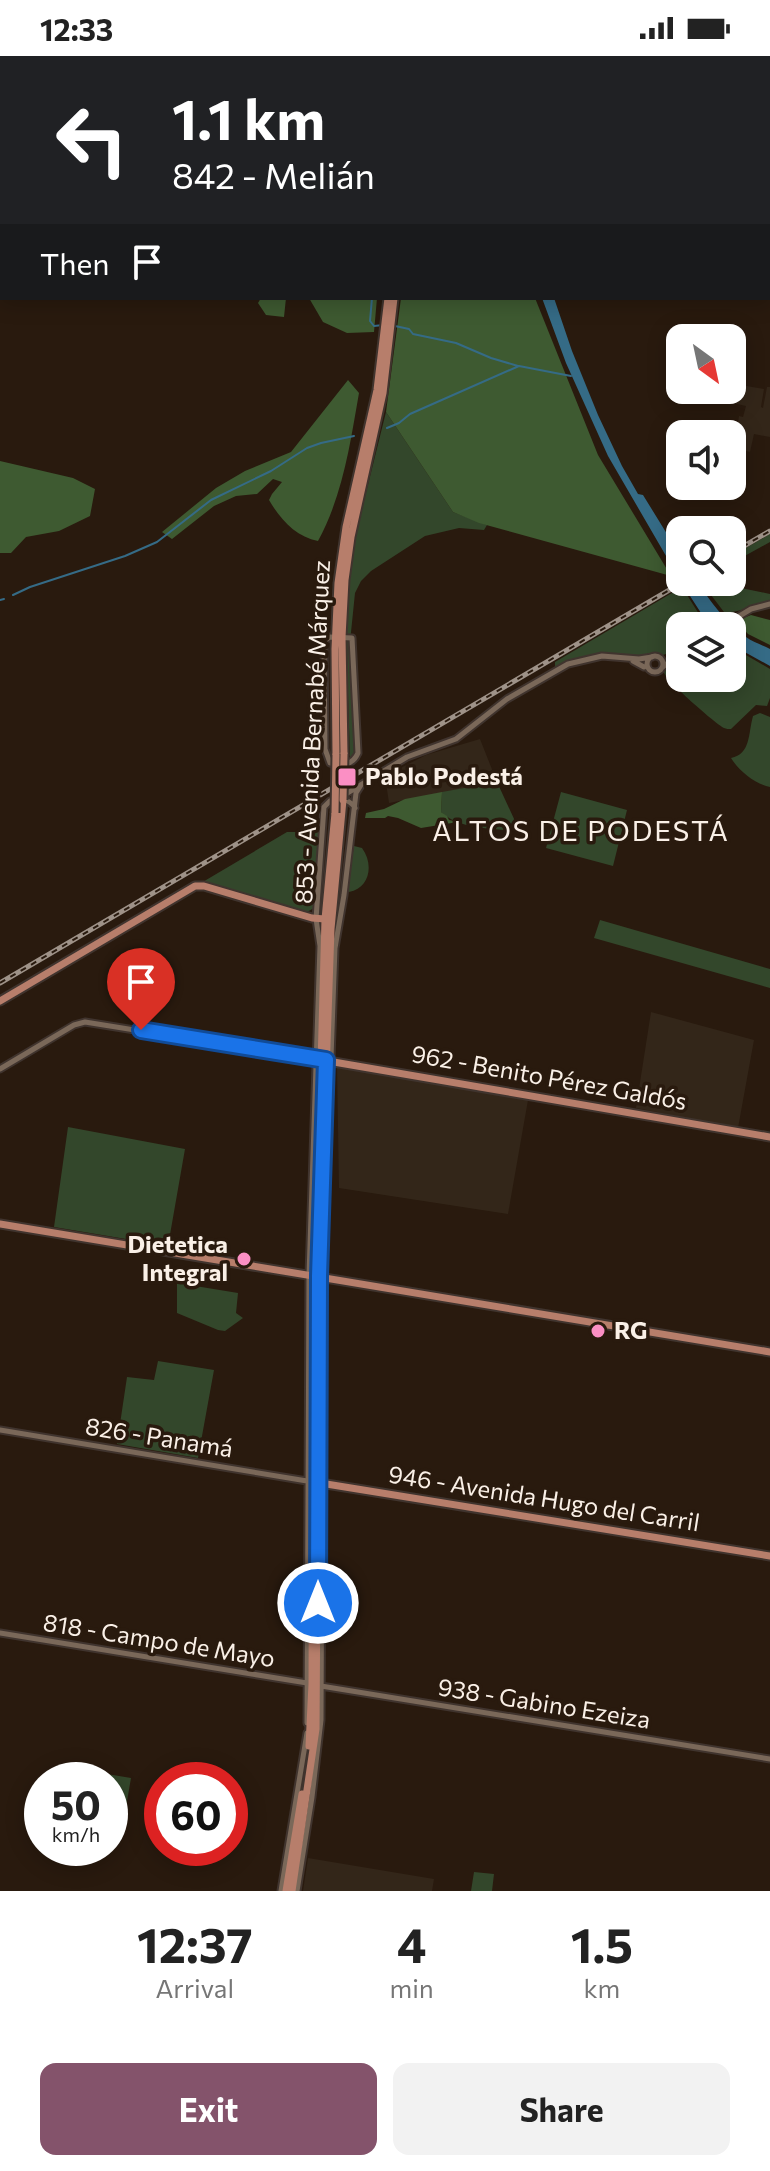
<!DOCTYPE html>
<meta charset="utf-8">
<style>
:root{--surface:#fff;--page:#f2f2f2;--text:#222;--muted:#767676;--accent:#84536b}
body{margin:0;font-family:Commissioner,sans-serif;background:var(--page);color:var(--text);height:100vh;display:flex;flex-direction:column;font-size:30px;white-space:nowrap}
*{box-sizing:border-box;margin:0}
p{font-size:26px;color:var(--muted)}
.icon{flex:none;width:44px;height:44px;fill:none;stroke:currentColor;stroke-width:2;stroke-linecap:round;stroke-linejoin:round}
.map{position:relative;height:1835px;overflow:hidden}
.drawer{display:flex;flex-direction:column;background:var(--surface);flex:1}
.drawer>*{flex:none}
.banner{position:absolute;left:0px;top:0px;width:770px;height:244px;box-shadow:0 4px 20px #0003;background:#202124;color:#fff;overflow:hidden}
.needle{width:52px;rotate:147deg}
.controls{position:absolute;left:666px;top:268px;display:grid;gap:16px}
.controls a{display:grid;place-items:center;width:80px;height:80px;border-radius:16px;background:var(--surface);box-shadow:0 4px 20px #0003;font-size:40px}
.speed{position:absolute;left:24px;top:1706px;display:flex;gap:16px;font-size:40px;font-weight:700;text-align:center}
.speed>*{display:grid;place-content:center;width:104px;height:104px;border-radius:50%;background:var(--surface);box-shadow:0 4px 20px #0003;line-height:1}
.speed small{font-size:20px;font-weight:400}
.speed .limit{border:12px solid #d22;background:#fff;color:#111}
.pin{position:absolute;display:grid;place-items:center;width:68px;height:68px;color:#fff;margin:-82px -34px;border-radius:50% 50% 50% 0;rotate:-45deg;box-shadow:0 0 8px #0007}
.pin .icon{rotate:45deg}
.me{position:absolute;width:88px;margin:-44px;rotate:0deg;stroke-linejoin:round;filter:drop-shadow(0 0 6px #0008)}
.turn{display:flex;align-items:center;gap:28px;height:168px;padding:0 40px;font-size:36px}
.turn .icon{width:104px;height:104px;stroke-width:2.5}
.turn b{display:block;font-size:56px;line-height:68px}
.then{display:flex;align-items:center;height:76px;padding:0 40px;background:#0003;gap:16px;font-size:30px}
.eta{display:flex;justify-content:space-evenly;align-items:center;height:136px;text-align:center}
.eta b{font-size:48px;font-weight:700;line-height:56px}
.action{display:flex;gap:16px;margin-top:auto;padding:16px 40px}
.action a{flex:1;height:92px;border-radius:16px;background:var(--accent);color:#fff;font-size:32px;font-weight:700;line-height:92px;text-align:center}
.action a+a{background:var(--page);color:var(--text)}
.status{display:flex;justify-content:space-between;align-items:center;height:56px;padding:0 40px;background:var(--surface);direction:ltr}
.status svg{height:22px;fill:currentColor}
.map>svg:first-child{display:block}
.industrial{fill:#332619}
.green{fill:#33472b}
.forest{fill:#3e5a31}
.water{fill:#356b86}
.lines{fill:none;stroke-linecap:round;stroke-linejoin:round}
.stream{stroke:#356b86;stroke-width:2}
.minor-casing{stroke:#40342e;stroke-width:9}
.major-casing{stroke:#40342e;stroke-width:11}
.minor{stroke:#7a6859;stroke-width:5}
.major{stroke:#b77e6b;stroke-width:7}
.rail-casing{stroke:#9e9288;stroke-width:5}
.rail{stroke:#291a0e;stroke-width:2;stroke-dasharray:6;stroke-linecap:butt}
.major-bridge-casing{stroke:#40342e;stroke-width:11;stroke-linecap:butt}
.major-bridge{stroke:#b77e6b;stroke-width:7}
.route-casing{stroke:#114b97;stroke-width:20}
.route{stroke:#1a73e8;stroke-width:14}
.poi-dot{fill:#fb8fc4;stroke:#291a0e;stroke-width:3}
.labels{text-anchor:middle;stroke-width:7;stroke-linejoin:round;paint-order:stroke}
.street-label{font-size:24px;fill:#faf0e7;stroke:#291a0e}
.poi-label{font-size:24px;font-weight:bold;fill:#faf0e7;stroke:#291a0e;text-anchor:start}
.quarter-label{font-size:28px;letter-spacing:2px;fill:#faf0e7;stroke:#291a0e}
</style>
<div class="status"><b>12:33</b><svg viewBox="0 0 49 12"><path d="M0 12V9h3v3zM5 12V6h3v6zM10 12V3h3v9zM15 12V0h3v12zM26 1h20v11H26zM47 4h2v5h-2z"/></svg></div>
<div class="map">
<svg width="770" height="1835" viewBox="0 0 770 1835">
<rect width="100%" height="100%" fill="#291a0e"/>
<!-- industrial -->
<path class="industrial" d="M735,328L764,333L761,351L763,352L767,331H770V381L754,378L750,396L734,392L739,360L743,361L746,350L733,347Z
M480,683L497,726L389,747L385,720L426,699Z
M651,956L754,984L738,1072L636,1052Z
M337,1010L528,1044L508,1158L339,1132Z
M308,1802L434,1823L432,1835H303Z"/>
<!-- green -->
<path class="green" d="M386,356L453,456L487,469L484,474L459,472L425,480L371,515L361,525L355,537L350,586L354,697V702L350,704L346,575L351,507L354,485Z
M770,478V486L732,507V500Z
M701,526L717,527L770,538V546C755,549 739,557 724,556Z
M682,531L699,558L711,570H680V593L663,599L655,597L641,601L609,598L591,599L555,612V606Z
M732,591L770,613V642L767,650L756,649L731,673C729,673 726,673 724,672C716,668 664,623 664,616C664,609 675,601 680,596V622H732Z
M760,657L770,661V731C755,728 739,715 731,702C751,698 748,678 753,660Z
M497,726L515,765L514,775C489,772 459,773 441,756L442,736Z
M561,736L627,754L613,810L546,792Z
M287,776H320L314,852L307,856L201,827Z
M354,790L362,792C374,808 370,832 349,836L347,835Z
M600,864L770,913V932L594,882Z
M68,1071L185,1093L168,1190L54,1171Z
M177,1227L238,1237L236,1257L243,1262L225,1275L218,1274L177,1257Z
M158,1305L214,1314L198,1402L117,1388L127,1321L154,1324Z
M83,1714L131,1722L122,1774L110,1772V1724H82Z
M474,1816L494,1818L492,1835H471Z"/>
<!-- forest -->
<path class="forest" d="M261,242H286L284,261L266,259L258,247Z
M309,242H377L374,276L347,277L323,266Z
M401,242H535L598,399L671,520L479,467L453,456L386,356Z
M348,324L359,337C350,388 343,439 318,485C296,481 280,463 269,444L272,438L282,426L273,423L257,438L236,440L214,450L172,483L162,476L216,432L245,415L291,396Z
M0,405L73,422L95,433L90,460L59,475L26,481L11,497H0Z
M751,559L770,564V589L748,578L736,565Z
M442,736L441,756L447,760L449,764L458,766L421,772L398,762L388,760L385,762H365L366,757L384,753L405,743Z"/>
<!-- water -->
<path class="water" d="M542,242H554L572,295L598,359L622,410L638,438L643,439L680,499V524L608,400L566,307Z
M681,526H697C711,546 726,567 746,581C753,586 762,589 770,593V610L732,589V570H714L701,557Z"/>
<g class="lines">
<!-- stream -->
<path class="stream" d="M372,242L370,265L374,270L383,269
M395,270L409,273L413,278L456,287L491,302L518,310
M387,372L399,367L410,358L519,310L571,320
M13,539L30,531L125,500L157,486L211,444L271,415L307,392L321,387L354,380
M0,544L4,543"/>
<defs>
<path id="minor" d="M723,570L751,553L770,548
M330,581L352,582L358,697C353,709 341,711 330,707L325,693L324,585Z
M647 608a8 8 0 1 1 16 0a8 8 0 1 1-16 0Z
M633,605L644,611
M663,611L680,596
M344,739L407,701L456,683L507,643L568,608L602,600L639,603L652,601
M0,1013L74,969L85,966L315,1003
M0,1374L307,1425
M0,1577L307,1627
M321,1630L770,1703
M307,1667L309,1219L320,890L316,863L324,751L330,745C340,742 349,742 355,752
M281,1835L307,1677
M297,1835L312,1741L321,1664L323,1221L335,892L344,839L356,737L361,729"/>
<path id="major" d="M290,0L302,2
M332,0L349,2
M423,0L424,2
M388,2L392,0
M408,2V0
M414,2V0
M0,3H2
M768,103L770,104
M344,698L342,581L345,524L351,481L383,337L394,242
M336,699L335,593L338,527L346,471L377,334L388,242
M0,945L195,830H204L312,862L325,863
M322,1004L770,1081
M0,1168L770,1296
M314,1262L325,863L335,757
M314,1426L770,1500
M309,1690L312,1628L313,1335
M286,1835L302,1738
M292,1835L316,1673L319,1220L331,873L343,744"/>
</defs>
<!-- minor casing -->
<use href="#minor" class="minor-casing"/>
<!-- major casing -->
<use href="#major" class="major-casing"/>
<!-- minor -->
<use href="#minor" class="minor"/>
<!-- major -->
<use href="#major" class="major"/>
<defs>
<path id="rail" d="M732,497L770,475
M0,927L683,526"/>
</defs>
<!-- rail casing -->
<use href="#rail" class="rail-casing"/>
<!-- rail -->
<use href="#rail" class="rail"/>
<defs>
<path id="major-bridge" d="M343,744L344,698
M335,757L336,699"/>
</defs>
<!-- major-bridge casing -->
<use href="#major-bridge" class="major-bridge-casing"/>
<!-- major-bridge -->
<use href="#major-bridge" class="major-bridge"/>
</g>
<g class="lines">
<defs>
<path id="route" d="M141,974L326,1004L319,1220L318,1547"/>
</defs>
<!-- route casing -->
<use href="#route" class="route-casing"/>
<!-- route -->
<use href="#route" class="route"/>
</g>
<!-- markers -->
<g class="poi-dot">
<rect x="337" y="711" width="20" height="20" rx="4"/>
<circle cx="244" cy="1203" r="8"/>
<circle cx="598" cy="1275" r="8"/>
</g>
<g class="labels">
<!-- street labels -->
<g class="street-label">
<text transform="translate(313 676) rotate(-87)" y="8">853 - Avenida Bernabé Márquez</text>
<text transform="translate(549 1022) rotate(10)" y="8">962 - Benito Pérez Galdós</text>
<text transform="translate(159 1382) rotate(9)" y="8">826 - Panamá</text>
<text transform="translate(544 1443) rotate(9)" y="8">946 - Avenida Hugo del Carril</text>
<text transform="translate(159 1585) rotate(9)" y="8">818 - Campo de Mayo</text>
<text transform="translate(544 1648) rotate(9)" y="8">938 - Gabino Ezeiza</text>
</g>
<!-- poi labels -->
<g class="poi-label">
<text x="365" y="729">Pablo Podestá</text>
<text x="228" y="1197" text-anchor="end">Dietetica<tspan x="228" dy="28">Integral</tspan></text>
<text x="614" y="1283">RG</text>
</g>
<!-- quarter labels -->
<g class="quarter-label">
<text x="581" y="785">ALTOS DE PODESTÁ</text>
</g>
</g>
</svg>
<div class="controls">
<a><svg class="needle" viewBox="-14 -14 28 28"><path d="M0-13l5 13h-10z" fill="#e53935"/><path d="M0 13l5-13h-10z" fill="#767676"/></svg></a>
<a><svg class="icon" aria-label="sound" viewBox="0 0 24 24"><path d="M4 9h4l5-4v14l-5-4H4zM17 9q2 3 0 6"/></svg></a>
<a><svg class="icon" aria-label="search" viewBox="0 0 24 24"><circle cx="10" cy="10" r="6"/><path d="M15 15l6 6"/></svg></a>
<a><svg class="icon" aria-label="layers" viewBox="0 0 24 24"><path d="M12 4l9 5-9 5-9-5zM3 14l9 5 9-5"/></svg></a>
</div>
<div class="speed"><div>50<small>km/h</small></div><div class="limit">60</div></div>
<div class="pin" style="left:141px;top:974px;background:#d93025"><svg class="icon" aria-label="arrive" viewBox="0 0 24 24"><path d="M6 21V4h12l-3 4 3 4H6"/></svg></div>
<svg class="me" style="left:318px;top:1547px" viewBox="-20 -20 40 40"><circle r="17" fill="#1a73e8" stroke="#fff" stroke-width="3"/><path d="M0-11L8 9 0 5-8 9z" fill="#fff"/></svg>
<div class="banner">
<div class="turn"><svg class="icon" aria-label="left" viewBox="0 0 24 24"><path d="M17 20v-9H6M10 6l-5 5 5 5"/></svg><div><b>1.1 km</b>842 - Melián</div></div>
<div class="then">Then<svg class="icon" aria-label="arrive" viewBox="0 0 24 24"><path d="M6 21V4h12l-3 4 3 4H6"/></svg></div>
</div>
</div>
<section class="drawer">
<div class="eta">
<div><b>12:37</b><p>Arrival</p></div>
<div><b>4</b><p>min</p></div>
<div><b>1.5</b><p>km</p></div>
</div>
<div class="action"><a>Exit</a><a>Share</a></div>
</section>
